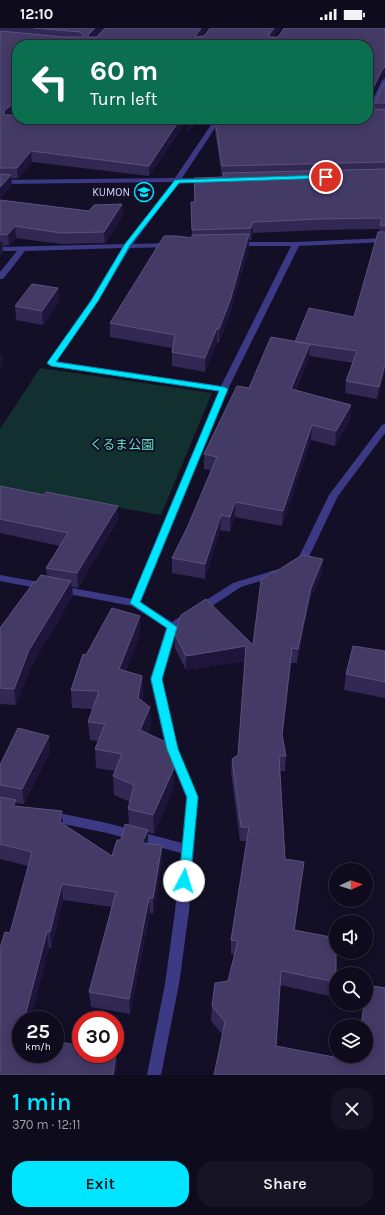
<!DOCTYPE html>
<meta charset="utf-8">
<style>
:root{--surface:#0e0b1c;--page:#171425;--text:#f1f3f6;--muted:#9b9ba3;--line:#2e2b3b;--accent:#00e5ff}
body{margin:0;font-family:Karla,"Noto Sans JP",sans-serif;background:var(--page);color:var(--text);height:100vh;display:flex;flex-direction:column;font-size:15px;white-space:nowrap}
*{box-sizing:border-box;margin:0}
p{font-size:13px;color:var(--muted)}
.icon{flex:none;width:22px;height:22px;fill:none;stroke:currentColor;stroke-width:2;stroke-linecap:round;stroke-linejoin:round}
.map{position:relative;height:1047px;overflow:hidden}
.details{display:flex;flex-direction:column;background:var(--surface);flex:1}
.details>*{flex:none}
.guide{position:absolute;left:12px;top:12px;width:361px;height:84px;border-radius:16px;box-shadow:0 2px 10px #0003,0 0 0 1px var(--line);background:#0b6e4f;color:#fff;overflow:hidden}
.needle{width:26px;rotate:86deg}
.fabs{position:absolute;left:329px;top:835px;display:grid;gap:8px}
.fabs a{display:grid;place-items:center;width:44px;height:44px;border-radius:50%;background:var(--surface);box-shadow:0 2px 10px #0003,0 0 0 1px var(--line);font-size:20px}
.speed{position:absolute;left:12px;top:983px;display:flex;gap:8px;font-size:20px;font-weight:700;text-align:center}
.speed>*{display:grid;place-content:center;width:52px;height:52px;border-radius:50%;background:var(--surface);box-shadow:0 2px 10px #0003,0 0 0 1px var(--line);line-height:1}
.speed small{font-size:10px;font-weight:400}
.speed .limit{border:6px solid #d22;background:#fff;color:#111}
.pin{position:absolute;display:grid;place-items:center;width:34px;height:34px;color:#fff;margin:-17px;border:2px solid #fff;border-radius:50%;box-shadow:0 1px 4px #0007}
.me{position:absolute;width:44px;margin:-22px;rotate:5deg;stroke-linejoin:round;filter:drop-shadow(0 0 3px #0008)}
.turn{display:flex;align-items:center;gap:14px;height:84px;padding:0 12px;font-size:18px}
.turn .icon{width:52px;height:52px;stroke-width:2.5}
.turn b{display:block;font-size:28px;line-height:34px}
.round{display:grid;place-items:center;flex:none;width:42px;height:42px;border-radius:16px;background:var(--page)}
.headline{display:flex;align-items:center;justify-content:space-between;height:68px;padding:0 12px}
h1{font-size:24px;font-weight:600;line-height:30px;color:var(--accent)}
.action{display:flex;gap:8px;margin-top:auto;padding:8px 12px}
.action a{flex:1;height:46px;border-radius:16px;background:var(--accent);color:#111;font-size:16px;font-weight:600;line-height:46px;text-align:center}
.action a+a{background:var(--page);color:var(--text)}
.status{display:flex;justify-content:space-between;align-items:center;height:28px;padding:0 20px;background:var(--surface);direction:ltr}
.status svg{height:11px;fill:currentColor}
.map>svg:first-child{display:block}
.green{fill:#12302f}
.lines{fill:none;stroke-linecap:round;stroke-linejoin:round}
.minor{fill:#3d3a85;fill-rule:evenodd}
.wall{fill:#312854}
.shaded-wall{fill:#1d163a}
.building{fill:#433a66;stroke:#5a527e}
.route{fill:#00e5ff;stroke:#0095a6}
.labels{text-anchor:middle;stroke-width:4;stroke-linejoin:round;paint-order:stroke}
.far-poi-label{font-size:11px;fill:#d9d4ff;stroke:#130f26;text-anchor:end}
.park-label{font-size:13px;fill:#5fe0c0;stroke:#130f26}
</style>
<div class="status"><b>12:10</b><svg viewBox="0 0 49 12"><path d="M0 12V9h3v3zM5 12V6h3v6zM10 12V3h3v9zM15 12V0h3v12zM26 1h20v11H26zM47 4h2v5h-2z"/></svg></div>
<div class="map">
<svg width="385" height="1047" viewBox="0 0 385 1047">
<rect width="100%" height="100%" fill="#130f26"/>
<!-- green -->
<path class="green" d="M40,340L212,365L161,487L0,459V401Z"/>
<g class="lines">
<!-- minor -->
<path class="minor" d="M385,50V58L371,89L368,91V82L382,52Z
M223,91V93L219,94L182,150H207L209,151V153L179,154L133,216L172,215L176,217L172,219L130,220L98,273L56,333L221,358L291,218H233V214H296L385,210V214L299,218L228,361L141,574L172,594L233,555L279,541L284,544L283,546L241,559L177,601L162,651L178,721L198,769L189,883L179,956L161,1047H147L165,956L175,883L181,825L107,805L49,793L45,791L43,788L45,785L49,783L107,795L182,815L186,769L166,721L150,651L166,600L132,578L0,553V547L132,571L219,363L51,337L47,335L90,273L122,220L25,223L3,251H0V244L17,223H0V219L125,216L173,154L0,156V152L175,150L213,94L171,95L168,93L169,92Z
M385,396V405L338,468L305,537L302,540H294L293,538L296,535L329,467L382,397Z"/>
</g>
<!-- wall -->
<path class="wall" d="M0,0H105L96,9L105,0H207L201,9H275L385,0V49L381,51L17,17V84L13,87L184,96L149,148L32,134L18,150L11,151L12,157L0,171Z
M385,54V343L377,371L345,365L346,353L353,335L309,328V330L296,362L351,377L350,391L335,418L311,412L282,498L235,489L230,504L220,502L205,551L172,545V530L187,500L211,442L204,441V426L249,360L295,314L354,289L379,204L380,201L319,202L253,205L251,212H249V219L230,286L219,315L217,314L205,344L172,338V320L110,309V295L192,210L191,174H194V150L223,149V148L222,149L215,103V92L375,82V75Z
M0,172L89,183L122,176L123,187L105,215L61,216L16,210L9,217L2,218L3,224L0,228Z
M58,260L59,274L43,297L16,292L15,278Z
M0,458L118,492L78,560L72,559L73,568L31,638L16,677L0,676V600L36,554L47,548L46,540L60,518L0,505Z
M323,531L322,545L309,574L297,635H291L282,710L286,728L285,743H280L285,831L302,849L295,902L336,954L334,969L280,957L276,1018L385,1047L222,1006L211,993L212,978L228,953L234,927L231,926V912L247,813H240L231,745L232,731L238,727L245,633L186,642L175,620V606L253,617L275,544Z
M140,606L126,643L142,648L143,667L142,673L151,698L147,705L174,740V759L154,806L148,804V816L162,817V833L153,886L150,885L130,986L91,979L89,964L112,879L63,872L51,920H49L21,1026L116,1025L117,1040L0,1047L10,905L28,838L0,831V737L50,724L24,776L16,775L17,778L63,796L112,828L129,797L128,781L130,774L114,767L113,748L115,743L96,740L95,721L98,713L90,712L88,694L93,681L72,680L71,662L86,627Z
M385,623V670L344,662L346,646Z"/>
<!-- shaded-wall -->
<path class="shaded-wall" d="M95,0H105L89,16L88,7Z
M201,0H207L196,16V7Z
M274,0H281L269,16V7Z
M385,39V49L381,51L368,78V70L382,42Z
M16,73L17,84L5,93L4,87V83Z
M180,91H184V96L149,148V138Z
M189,91H195V96L187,106V94Z
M31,123L32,134L18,150L17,140Z
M11,147L12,157L0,171V159Z
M122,176L123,187L105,215L104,204Z
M253,194V205L251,212V200Z
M15,198L16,210L9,217L8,206Z
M249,206V219L230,286L219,315V301Z
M2,213L3,224L0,228V215Z
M58,260L59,274L43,297L42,283Z
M217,300V314L205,344V330Z
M310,316L309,330L290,375L291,361Z
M2,325L3,337L0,342V328Z
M385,336V343L377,371L379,359Z
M351,377L350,391L335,418L336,403Z
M312,397L311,412L282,498L283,483Z
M235,474V489L230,504V489Z
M118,478V492L78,560L77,545Z
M221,487L220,502L205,551V536Z
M323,531L322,545L309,574L297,635L298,621L311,560Z
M71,553L73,568L31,638L16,677L14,661L29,622Z
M140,588V606L120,660L119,641Z
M246,618L245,633L186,642V628Z
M292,620L291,635L281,722L282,707Z
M142,648L143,667L138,689V670Z
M150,679L151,698L140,720V702Z
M49,708L50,724L24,776L22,761Z
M174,740V759L154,806L153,787Z
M16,772L18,788L13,778Z
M62,783L63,799L60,794Z
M148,802V818L142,815Z
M162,817V833L153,886V870Z
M304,834L302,849L293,917L294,902Z
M62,856L63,872L51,920L50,904Z
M149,870L150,885L130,986L129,971Z
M47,904L49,920L30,992H24Z
M116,1025L117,1040L116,1047H113Z"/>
<!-- building -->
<path class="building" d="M34,0H95L88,7V9H97L105,0H201L196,7V9L204,8L210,0H274L269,7V9H278L284,0H385V39L382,42L368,70V17H17V74L16,73L4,83V87H17V91H180L149,138L31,123L17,140H0V3L63,9H83L84,7L80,4Z
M385,54V75H375Z
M368,81L369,82L385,81V134L222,138L215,92L216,91H368Z
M385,141V198L380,197L382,190L320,191L253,194L251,200L192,202L191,174H195L194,150L224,149L223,145Z
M0,146L11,147L0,159Z
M0,172L89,183L94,177L122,176L104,204L60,205L15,198L8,206L0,207Z
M378,204H385V336L379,359L346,353L357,323L295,314L309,280L354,289Z
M249,206L230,273L219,301L217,300L205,330L172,324L175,307L110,295L164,208H177L192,210V207Z
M32,256L58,260L42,283L15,278Z
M271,309L310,316L291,361L351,377L336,403L312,397L283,483L235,474L230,489L221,487L205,536L172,530L187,500L217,429L204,426L237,358L249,360Z
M0,458L44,467L46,464L118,478L77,545L46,540L68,505L0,491Z
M302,527L323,531L311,560L298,621L292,620L282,707L286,728H279L285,831L304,834L294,902L336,910V954L281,943L276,1018L355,1033L356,1028H366V998H361L364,976H366V966L367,957L385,960V1047H214L225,994L212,978L215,955L228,953L238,913L231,912L249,799H241L232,731L238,727L246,618L186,628L175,606L181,587L206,571L253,617L261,552L273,543L275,544Z
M41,547L71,553L29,622L14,661L0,660V600L34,554H36Z
M112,580L140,588L119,641L142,648L138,670L150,679L140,702L166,714L174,740L153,787L128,781L134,757L113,748L122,726L95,721L105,696L88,694L99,663L71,662L83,626L86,627Z
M353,618L385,623V654L346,646Z
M18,700L49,708L22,761L0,757V737Z
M0,769L16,772L13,778L62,783L60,794L112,828L117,812H121L125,796L148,802L142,815L162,817L153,870H149L129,971L89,964L116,864L62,856L50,904H47L24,992H21V1004L20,1007H21V1026H55V1013L81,1018V1026H115V1025H116L113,1047H0V920L5,904L10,905L32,824L0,816Z"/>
<!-- route -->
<path class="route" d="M326,147L329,149L328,150L179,155L130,217L98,273L56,334L224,359L228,361L140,574L177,599L162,651L178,721L198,769L190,853L189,856L184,858L180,856L179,853L187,769L167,721L151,651L167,600L130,575L219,363L51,338L47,335L91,273L125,216L175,152Z"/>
<!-- icons -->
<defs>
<symbol id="school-ring" viewBox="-11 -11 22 22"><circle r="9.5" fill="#130f26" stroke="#00e5ff" stroke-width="1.5"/><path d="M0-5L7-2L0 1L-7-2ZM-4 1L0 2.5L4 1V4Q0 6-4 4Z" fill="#00e5ff"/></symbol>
</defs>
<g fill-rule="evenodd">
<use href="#school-ring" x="133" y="153" width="22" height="22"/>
</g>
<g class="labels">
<!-- far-poi labels -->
<g class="far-poi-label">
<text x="130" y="168">KUMON</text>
</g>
<!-- park labels -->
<g class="park-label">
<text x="122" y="421">くるま公園</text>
</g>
</g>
</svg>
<div class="fabs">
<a><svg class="needle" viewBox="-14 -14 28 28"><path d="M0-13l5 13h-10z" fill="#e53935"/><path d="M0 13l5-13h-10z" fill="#9b9ba3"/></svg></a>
<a><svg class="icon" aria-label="sound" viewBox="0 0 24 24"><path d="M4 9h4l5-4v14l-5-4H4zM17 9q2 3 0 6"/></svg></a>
<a><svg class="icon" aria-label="search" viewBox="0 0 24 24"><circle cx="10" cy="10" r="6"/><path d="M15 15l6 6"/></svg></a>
<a><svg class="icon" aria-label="layers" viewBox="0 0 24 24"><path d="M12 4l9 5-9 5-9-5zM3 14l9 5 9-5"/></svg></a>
</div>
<div class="speed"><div>25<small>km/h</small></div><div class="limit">30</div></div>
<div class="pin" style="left:326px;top:149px;background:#d93025"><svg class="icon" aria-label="arrive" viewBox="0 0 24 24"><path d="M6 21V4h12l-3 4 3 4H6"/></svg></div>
<svg class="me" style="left:184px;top:853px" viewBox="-20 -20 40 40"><circle r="19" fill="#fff"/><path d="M0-13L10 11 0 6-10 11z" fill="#00e5ff"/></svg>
<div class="guide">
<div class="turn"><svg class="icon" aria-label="left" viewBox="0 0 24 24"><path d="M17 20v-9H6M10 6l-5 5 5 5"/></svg><div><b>60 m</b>Turn left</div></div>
</div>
</div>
<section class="details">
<div class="headline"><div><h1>1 min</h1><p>370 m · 12:11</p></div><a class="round"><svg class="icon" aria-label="close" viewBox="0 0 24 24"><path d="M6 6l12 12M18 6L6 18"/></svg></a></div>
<div class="action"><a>Exit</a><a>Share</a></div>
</section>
